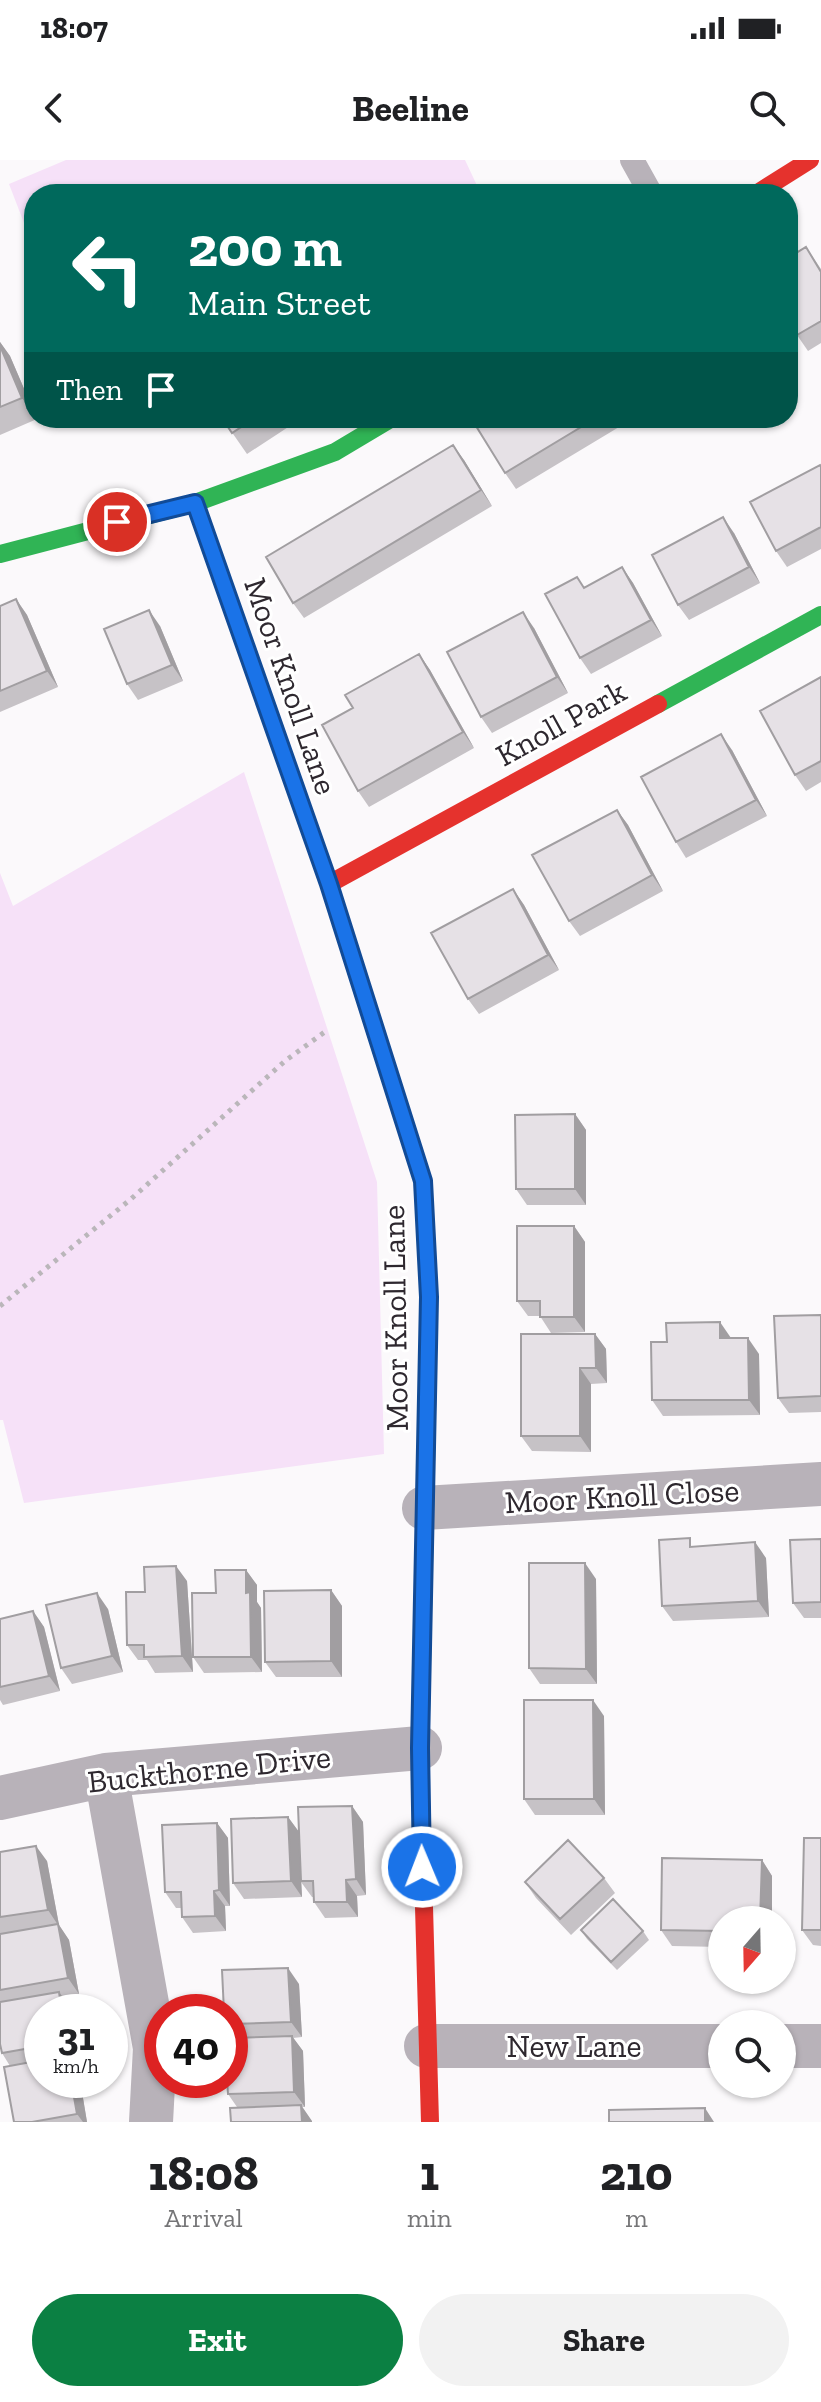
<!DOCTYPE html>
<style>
:root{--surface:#fff;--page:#f2f2f2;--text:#202124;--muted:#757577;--accent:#0b8043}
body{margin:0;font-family:"Zilla Slab",serif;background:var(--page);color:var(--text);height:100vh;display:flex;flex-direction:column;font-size:30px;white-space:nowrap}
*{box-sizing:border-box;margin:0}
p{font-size:26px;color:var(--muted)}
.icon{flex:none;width:44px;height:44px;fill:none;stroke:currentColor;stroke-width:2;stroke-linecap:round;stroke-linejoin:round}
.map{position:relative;height:1962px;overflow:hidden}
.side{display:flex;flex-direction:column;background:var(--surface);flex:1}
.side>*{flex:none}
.top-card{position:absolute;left:24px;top:24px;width:774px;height:244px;border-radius:32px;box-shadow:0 2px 6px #0004;background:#00695c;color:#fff;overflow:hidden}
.needle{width:52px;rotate:200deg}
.controls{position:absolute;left:708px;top:1746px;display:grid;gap:16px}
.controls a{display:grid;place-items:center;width:88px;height:88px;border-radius:50%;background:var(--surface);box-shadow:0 2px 6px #0004;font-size:40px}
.speed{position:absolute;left:24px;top:1834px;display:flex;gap:16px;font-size:40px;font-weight:700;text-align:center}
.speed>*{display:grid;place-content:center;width:104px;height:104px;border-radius:50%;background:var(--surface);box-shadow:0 2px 6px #0004;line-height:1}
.speed small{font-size:20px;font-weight:400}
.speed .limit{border:12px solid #d22;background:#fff;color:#111}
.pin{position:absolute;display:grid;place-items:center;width:68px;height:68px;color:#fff;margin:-34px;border:4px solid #fff;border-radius:50%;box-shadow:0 2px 8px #0007}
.me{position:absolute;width:88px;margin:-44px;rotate:359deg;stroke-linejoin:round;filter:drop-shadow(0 0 6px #0008)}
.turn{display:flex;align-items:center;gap:28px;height:168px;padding:0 32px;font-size:36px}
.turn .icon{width:104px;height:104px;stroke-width:2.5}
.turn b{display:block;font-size:56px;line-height:68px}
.then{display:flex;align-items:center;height:76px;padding:0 32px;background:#0003;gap:16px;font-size:30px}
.eta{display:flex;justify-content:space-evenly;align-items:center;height:136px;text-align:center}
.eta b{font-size:48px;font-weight:700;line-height:56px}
.cta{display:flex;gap:16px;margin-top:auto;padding:16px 32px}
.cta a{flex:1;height:92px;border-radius:48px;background:var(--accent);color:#fff;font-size:32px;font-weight:700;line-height:92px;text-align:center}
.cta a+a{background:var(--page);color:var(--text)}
.status{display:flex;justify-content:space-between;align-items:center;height:56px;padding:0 40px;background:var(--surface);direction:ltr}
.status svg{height:22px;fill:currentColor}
header{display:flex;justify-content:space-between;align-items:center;height:104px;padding:0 32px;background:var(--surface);font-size:36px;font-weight:700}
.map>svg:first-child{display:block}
.green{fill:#f6e1f8}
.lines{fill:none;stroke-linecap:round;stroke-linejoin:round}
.path{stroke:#bab6ba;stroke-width:5;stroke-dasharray:4 6;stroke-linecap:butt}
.lane{stroke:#b8b2b9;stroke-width:24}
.street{stroke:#b8b2b9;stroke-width:44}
.fast{stroke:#30b455;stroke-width:18}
.slow{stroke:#ff9f0a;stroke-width:18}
.jam{stroke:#e5322d;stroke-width:18}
.wall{fill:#c6c2c6}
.shaded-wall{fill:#a19ea1}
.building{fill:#e6e1e6;stroke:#a19ea1;stroke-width:2}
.route-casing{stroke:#114b97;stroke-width:20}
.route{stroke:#1a73e8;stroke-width:14}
.labels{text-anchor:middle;stroke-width:6;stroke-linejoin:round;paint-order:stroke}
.street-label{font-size:32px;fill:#2e282f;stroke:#fff}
</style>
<div class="status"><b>18:07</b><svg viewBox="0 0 49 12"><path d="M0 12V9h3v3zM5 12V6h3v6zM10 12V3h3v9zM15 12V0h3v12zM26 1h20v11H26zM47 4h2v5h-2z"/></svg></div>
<header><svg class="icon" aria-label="back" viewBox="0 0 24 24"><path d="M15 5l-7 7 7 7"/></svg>Beeline<svg class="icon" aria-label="search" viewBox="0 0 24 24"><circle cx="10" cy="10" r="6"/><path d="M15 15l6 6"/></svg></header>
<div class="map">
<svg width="821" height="1962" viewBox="0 0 821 1962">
<rect width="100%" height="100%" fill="#fbf9fb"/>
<!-- green -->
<path class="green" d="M66,0H465L481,34H34V89L9,24Z
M244,612L377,1022L384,1294L24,1343L3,1260H0V713L13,746Z"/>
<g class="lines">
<!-- path -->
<path class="path" d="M0,1146L131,1039L285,901L326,871"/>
<!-- lane -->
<path class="lane" d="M632,0L651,34"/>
<!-- street -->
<path class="street" d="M424,1348L821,1324
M106,1615L155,1888L151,1962
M0,1638L106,1615L420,1588
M426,1886H722
M782,1886H821"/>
<!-- fast -->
<path class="fast" d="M0,394L195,343L335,292L392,258
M658,544L821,455
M420,1603L427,1252"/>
<!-- slow -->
<path class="slow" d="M195,343L329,724L366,842"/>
<!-- jam -->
<path class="jam" d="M756,34L810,0
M329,724L658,544
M366,842L423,1021L429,1137L427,1252
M420,1603L430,1962"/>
</g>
<!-- wall -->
<path class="wall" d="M806,87L821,109V183L808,191L797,175Z
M0,182L10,196L34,252V258L37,259L0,275Z
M788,191L793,199L788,202Z
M222,258H302L247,294Z
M489,258H634L516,329L505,313Z
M464,300L492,346L304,458L293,443Z
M821,307V389L787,407L776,391Z
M734,373L760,423L689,460L678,445Z
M622,407L633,423L662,476L591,514L580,498L585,428Z
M16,439L27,455L58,527L0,552V446Z
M160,466L183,521L138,540L127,524Z
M534,468L568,533L492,573L481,557Z
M419,494L430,510L474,588L369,647L358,631L353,548Z
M821,517V622L806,631L795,615Z
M732,590L767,656L686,698L676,682Z
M617,650L628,665L663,731L580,776L569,761Z
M513,729L524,745L559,810L479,854L468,839Z
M575,954L586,970V1045H527L516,1029Z
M574,1066L585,1082V1172L551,1173L540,1156H528L517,1141Z
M821,1155V1252L789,1253L778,1238Z
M595,1174L606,1189L607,1223L591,1224V1292L532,1291L521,1276Z
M759,1194L760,1255L663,1256L652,1240Z
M821,1379V1458H804L793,1443Z
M696,1386L766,1398L769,1457L673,1461L662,1446Z
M246,1410L257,1425V1442L261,1448L262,1512L204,1513L193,1497Z
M596,1419L597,1524H540L529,1508Z
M187,1421L193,1512L155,1513L147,1500H138L127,1485L145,1432Z
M331,1430L342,1446V1517H276L265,1502Z
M108,1449L123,1512L72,1524L61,1508Z
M33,1451L44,1467L60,1531L3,1545L0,1540V1459Z
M604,1556L605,1655H535L524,1639Z
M352,1646L363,1662L366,1735L357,1736L358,1757L325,1758L314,1742V1737H312L301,1722L302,1737L244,1739L233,1723L288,1657L299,1672Z
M217,1663L228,1678L230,1746H225L226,1771L193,1773L182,1757V1748H176L165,1732Z
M821,1678V1786L813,1785L802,1770Z
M0,1692L47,1701L59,1765L69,1780L79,1834L62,1836L70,1847L42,1852V1920H80L87,1962H14L10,1906L2,1893L0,1886Z
M762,1700L772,1716L722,1760V1787L672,1786L661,1770Z
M604,1718L615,1733L571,1775L536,1738L525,1722Z
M581,1770L643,1771L649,1780L617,1810L587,1779Z
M299,1824L302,1877L293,1878L303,1891L305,1947H302L312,1962H231L237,1947L228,1934L234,1878L230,1873V1852Z"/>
<!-- shaded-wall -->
<path class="shaded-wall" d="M0,182L10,196L34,252V255L22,238L0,186Z
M453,285L464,300L492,346L481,330Z
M723,357L734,373L760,423L749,407Z
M622,407L633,423L662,476L651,460Z
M16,439L27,455L58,527L47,511Z
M149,450L160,466L183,521L172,505Z
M523,452L534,468L568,533L557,517Z
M419,494L430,510L474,588L463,572Z
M721,574L732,590L767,656L756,640Z
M617,650L628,665L663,731L652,715Z
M513,729L524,745L559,810L548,795Z
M575,954L586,970V1045L575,1029Z
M574,1066L585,1082V1172L574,1157Z
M720,1162L731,1178H720Z
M595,1174L606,1189L607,1223L596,1208Z
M748,1178L759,1194L760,1255L749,1240Z
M580,1208L591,1224V1292L580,1276Z
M755,1382L766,1398L769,1457L758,1441Z
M585,1403L596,1419L597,1524L586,1509Z
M176,1406L187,1421L193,1512L182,1496Z
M246,1410L257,1425V1442L261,1448L262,1512L251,1497L246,1433Z
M331,1430L342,1446V1517L331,1501Z
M97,1433L108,1449L123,1512L112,1496Z
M33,1451L44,1467L60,1531L49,1516Z
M593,1540L604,1556L605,1655L594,1639Z
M352,1646L363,1662L366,1735L356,1719Z
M288,1657L299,1672L302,1737L291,1721Z
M217,1663L228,1678L230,1746L219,1730Z
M36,1686L47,1701L59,1765L69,1780L79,1834L68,1818L58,1765L48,1750Z
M762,1700L772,1716V1760H760Z
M346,1720L357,1736L358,1757L347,1742Z
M214,1731L225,1746L226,1771L215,1756Z
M288,1808L299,1824L302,1877L291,1862Z
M59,1832L70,1847L71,1852H62Z
M292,1876L303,1891L305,1947L294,1932Z
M71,1920H80L87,1962H83L77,1954Z
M301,1945L312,1961V1962H302Z
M705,1948L714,1962H705Z"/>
<!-- building -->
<path class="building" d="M806,87L821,112V161L797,175L788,160V98Z
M0,186L22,238L0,247Z
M222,258H255L232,273Z
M489,258H596L505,313L476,266Z
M453,285L481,330L293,443L266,397Z
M820,305L821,307V367L776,391L750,342Z
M723,357L749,407L678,445L652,395Z
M622,407L651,460L580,498L545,434L577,417L584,428Z
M16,439L47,511L0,531V446Z
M149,450L172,505L127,524L104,469Z
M523,452L557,517L481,557L447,492Z
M419,494L463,572L358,631L322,565L353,548L345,535Z
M821,517V601L795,615L760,551Z
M721,574L756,640L676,682L641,617Z
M617,650L652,715L569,761L532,695Z
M513,729L548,795L468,839L431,773Z
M575,954V1029H516L515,955Z
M517,1066H574V1157H540V1141H517Z
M821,1155V1236L778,1238L774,1156Z
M720,1162V1178H748L749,1240H652L651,1182H667L666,1163Z
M521,1174H595L596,1208H580V1276H521Z
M690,1378V1387L755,1382L758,1441L662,1446L659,1380Z
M821,1379V1442L793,1443L790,1380Z
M529,1403H585L586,1509L529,1508Z
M176,1406L182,1496L144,1497V1485H127L126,1432H145L144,1407Z
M215,1410H246V1433L250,1432L251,1497H193L192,1433H216Z
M331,1430V1501L265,1502L264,1431Z
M97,1433L112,1496L61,1508L46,1445Z
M33,1451L49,1516L0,1527V1459Z
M524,1540H593L594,1639H524Z
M352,1646L356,1719L346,1720L347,1742H314L313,1721H301L298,1647Z
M288,1657L291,1721L233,1723L231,1659Z
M217,1663L219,1730L214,1731L215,1756L182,1757L181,1732H165L162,1665Z
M804,1678H821V1770H802Z
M568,1680L604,1718L560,1759L525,1722Z
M36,1686L48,1750L0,1757V1692Z
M662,1698L762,1700L760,1760H722V1771L661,1770Z
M613,1739L643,1771L611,1802L581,1770Z
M58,1764L68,1818L0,1830V1774Z
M288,1808L291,1862L230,1864V1852H224L222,1810Z
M59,1832L62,1852H42V1886L2,1893L0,1884V1842Z
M292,1876L294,1932L228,1934L227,1920H230V1878Z
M42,1900V1920H71L77,1954L32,1962H14L4,1907Z
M301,1945L302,1962H231L230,1948Z
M705,1948V1962H609V1950Z"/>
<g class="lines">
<defs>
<path id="route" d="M117,362L195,343L329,724L423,1021L429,1137L420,1588L422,1707"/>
</defs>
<!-- route casing -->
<use href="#route" class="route-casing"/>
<!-- route -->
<use href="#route" class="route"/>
</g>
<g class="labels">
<!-- street labels -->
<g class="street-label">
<text transform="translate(291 526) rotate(71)" y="11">Moor Knoll Lane</text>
<text transform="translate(561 563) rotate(-29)" y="11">Knoll Park</text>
<text transform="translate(395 1158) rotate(-91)" y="11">Moor Knoll Lane</text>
<text transform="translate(622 1336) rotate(-3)" y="11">Moor Knoll Close</text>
<text transform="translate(209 1609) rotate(-6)" y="11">Buckthorne Drive</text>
<text x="574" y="1897">New Lane</text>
</g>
</g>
</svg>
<div class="controls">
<a><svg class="needle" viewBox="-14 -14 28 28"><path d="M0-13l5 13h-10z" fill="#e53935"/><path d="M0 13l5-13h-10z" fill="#757577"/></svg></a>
<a><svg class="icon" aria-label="search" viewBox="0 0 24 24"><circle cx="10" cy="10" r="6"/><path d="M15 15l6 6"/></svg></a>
</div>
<div class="speed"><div>31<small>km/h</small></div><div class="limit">40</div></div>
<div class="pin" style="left:117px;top:362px;background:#d93025"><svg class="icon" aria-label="arrive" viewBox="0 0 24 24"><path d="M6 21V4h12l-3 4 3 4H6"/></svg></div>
<svg class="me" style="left:422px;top:1707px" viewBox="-20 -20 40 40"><circle r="17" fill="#1a73e8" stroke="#fff" stroke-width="3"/><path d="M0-11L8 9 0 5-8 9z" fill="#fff"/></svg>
<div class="top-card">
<div class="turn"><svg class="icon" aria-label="left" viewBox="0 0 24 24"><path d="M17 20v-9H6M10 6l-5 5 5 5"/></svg><div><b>200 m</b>Main Street</div></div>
<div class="then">Then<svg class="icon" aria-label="arrive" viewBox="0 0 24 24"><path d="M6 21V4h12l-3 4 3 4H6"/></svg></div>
</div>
</div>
<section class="side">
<div class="eta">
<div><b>18:08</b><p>Arrival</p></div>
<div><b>1</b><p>min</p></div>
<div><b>210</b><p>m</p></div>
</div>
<div class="cta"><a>Exit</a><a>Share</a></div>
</section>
